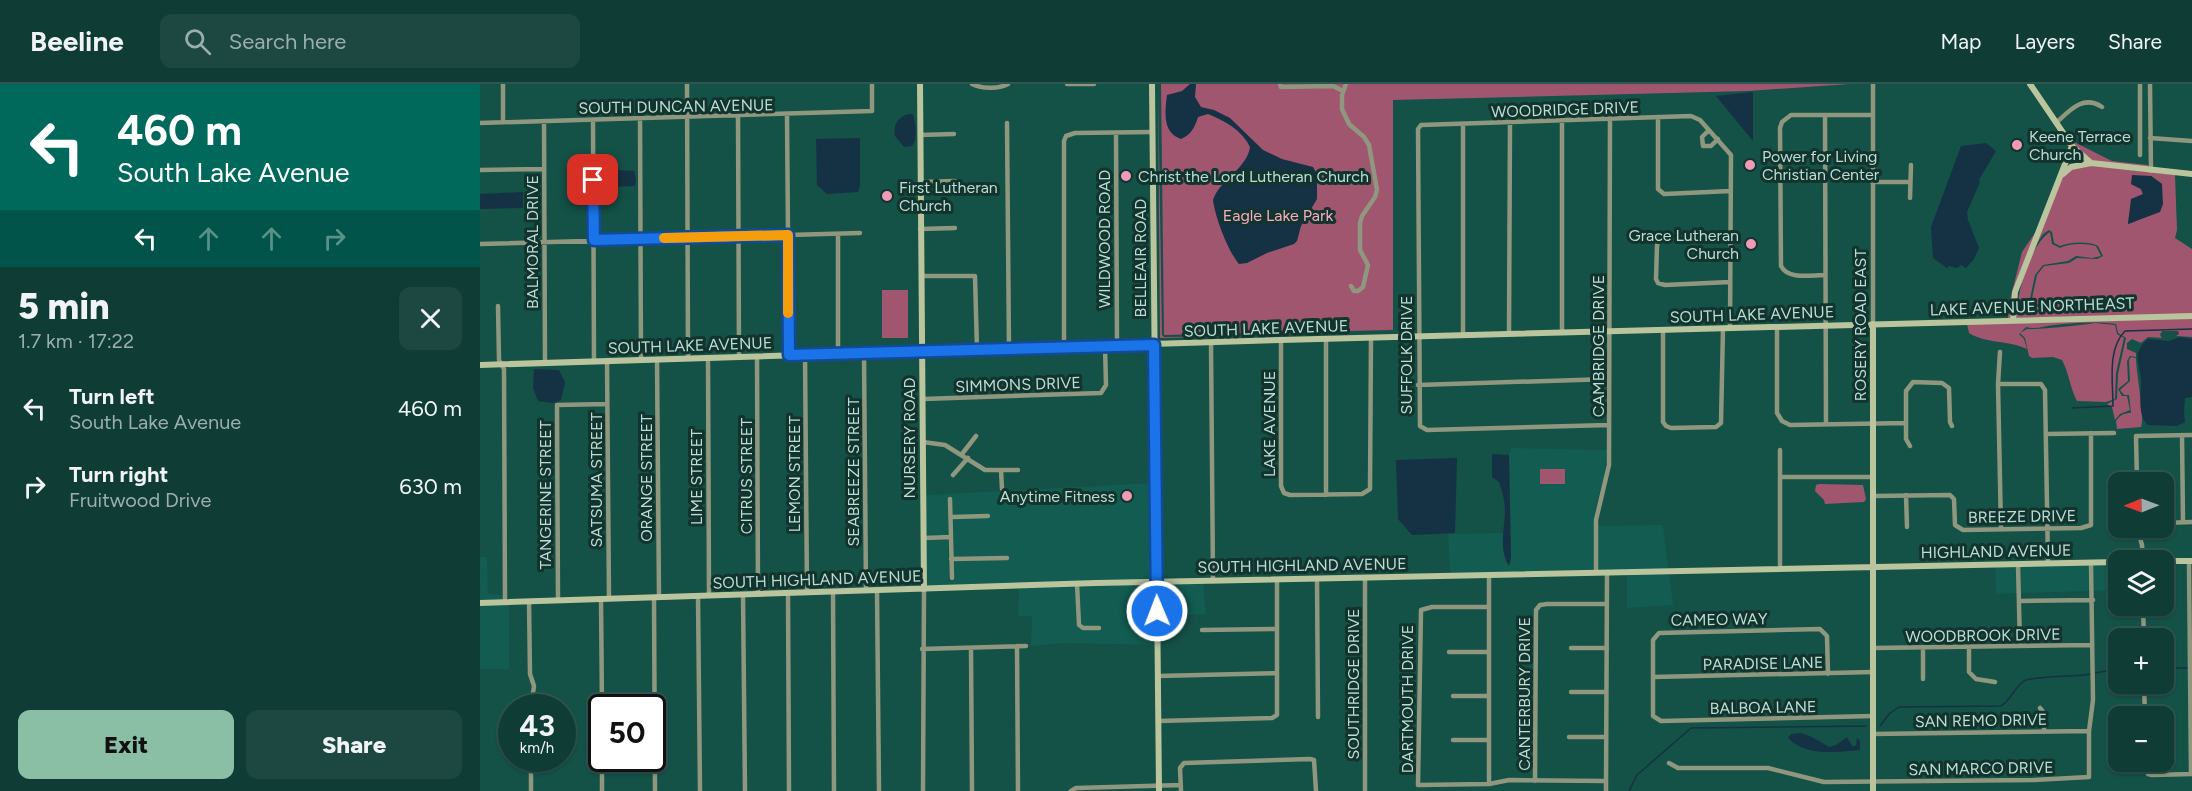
<!DOCTYPE html>
<meta charset="utf-8">
<style>
:root{--surface:#0f3d35;--page:#1d4841;--text:#f1f3f6;--muted:#9baead;--line:#2f5650;--accent:#8abfa5}
body{margin:0;font-family:Figtree,sans-serif;background:var(--page);color:var(--text);height:100vh;display:flex;flex-direction:column;font-size:22px;white-space:nowrap}
*{box-sizing:border-box;margin:0}
p{font-size:20px;color:var(--muted)}
.icon{flex:none;width:33px;height:33px;fill:none;stroke:currentColor;stroke-width:2;stroke-linecap:round;stroke-linejoin:round}
.map{position:relative;flex:1;overflow:hidden}
.sheet{display:flex;flex-direction:column;background:var(--surface);width:480px}
.sheet>*{flex:none}
.top-card{background:#00695c;color:#fff;overflow:hidden}
.needle{width:39px;rotate:269deg}
.tools{position:absolute;left:1628px;top:388px;display:grid;gap:12px}
.tools a{display:grid;place-items:center;width:66px;height:66px;border-radius:12px;background:var(--surface);box-shadow:0 2px 4px #0004,0 0 0 2px var(--line);font-size:30px}
.speed{position:absolute;left:18px;top:610px;display:flex;gap:12px;font-size:30px;font-weight:700;text-align:center}
.speed>*{display:grid;place-content:center;width:78px;height:78px;border-radius:50%;background:var(--surface);box-shadow:0 2px 4px #0004,0 0 0 2px var(--line);line-height:1}
.speed small{font-size:15px;font-weight:400}
.speed .limit{border:3px solid #111;border-radius:9px;background:#fff;color:#111}
.pin{position:absolute;display:grid;place-items:center;width:51px;height:51px;color:#fff;margin:-26px;border-radius:12px;box-shadow:0 3px 9px #0006}
.me{position:absolute;width:66px;margin:-33px;rotate:359deg;stroke-linejoin:round;filter:drop-shadow(0 0 4px #0008)}
.turn{display:flex;align-items:center;gap:21px;height:126px;padding:0 18px;font-size:27px}
.turn .icon{width:78px;height:78px;stroke-width:2.5}
.turn b{display:block;font-size:42px;line-height:51px}
.lanes{display:flex;align-items:center;height:57px;padding:0 18px;background:#0003;justify-content:center;gap:30px;direction:ltr}
.lanes .off{opacity:.35}
.round{display:grid;place-items:center;flex:none;width:63px;height:63px;border-radius:12px;background:var(--page)}
.head{display:flex;align-items:center;justify-content:space-between;height:102px;padding:0 18px}
h1{font-size:36px;font-weight:800;line-height:45px}
.primary-button{display:flex;gap:12px;margin-top:auto;padding:12px 18px}
.primary-button a{flex:1;height:69px;border-radius:12px;background:var(--accent);color:#111;font-size:24px;font-weight:800;line-height:69px;text-align:center}
.primary-button a+a{background:var(--page);color:var(--text)}
ul{padding:0;list-style:none}
li{display:flex;align-items:center;gap:18px;height:78px;padding:0 18px}
li div{flex:1}
li b{display:block;font-size:22px}
li em{font-style:normal}
header{display:flex;align-items:center;gap:36px;box-sizing:border-box;height:84px;padding:0 30px;background:var(--surface);border-bottom:2px solid var(--line)}
header strong{font-size:28px}
nav{display:flex;gap:33px;margin-inline-start:auto;font-size:21px}
.search{width:420px;height:54px;background:var(--page);display:flex;align-items:center;gap:15px;box-sizing:border-box;padding:0 21px;border-radius:12px;color:var(--muted);font-size:22px}
main{display:flex;flex:1;min-height:0}
.map>svg:first-child{display:block}
.built{fill:#125c51}
.green{fill:#a15670;fill-rule:evenodd}
.water{fill:#153244}
.lines{fill:none;stroke-linecap:round;stroke-linejoin:round}
.stream{stroke:#153244;stroke-width:1.5}
.street{stroke:#90977f;stroke-width:4.5}
.secondary{stroke:#bac49d;stroke-width:6}
.route-casing{stroke:#114b97;stroke-width:15}
.route{stroke:#1a73e8;stroke-width:10}
.slow{stroke:#f59e0b;stroke-width:10}
.poi-dot{fill:#f09ab5;stroke:#13332d;stroke-width:2}
.labels{text-anchor:middle;stroke-width:6;stroke-linejoin:round;paint-order:stroke}
.street-label{font-size:16px;fill:#baded6;stroke:#13332d}
.poi-label{font-size:16px;fill:#baded6;stroke:#13332d;text-anchor:start}
.park-label{font-size:16px;fill:#f6adc3;stroke:#13332d}
</style>
<header>
<strong>Beeline</strong>
<div class="search"><svg class="icon" aria-label="search" viewBox="0 0 24 24"><circle cx="10" cy="10" r="6"/><path d="M15 15l6 6"/></svg>Search here</div>
<nav><a>Map</a><a>Layers</a><a>Share</a></nav>
</header>
<main>
<section class="sheet">
<div class="top-card">
<div class="turn"><svg class="icon" aria-label="left" viewBox="0 0 24 24"><path d="M17 20v-9H6M10 6l-5 5 5 5"/></svg><div><b>460 m</b>South Lake Avenue</div></div>
<div class="lanes"><svg class="icon" aria-label="left" viewBox="0 0 24 24"><path d="M17 20v-9H6M10 6l-5 5 5 5"/></svg><svg class="icon off" aria-label="ahead" viewBox="0 0 24 24"><path d="M12 20V5M6 11l6-6 6 6"/></svg><svg class="icon off" aria-label="ahead" viewBox="0 0 24 24"><path d="M12 20V5M6 11l6-6 6 6"/></svg><svg class="icon off" aria-label="right" viewBox="0 0 24 24"><path d="M7 20v-9h11M14 6l5 5-5 5"/></svg></div>
</div>
<div class="head"><div><h1>5 min</h1><p>1.7 km · 17:22</p></div><a class="round"><svg class="icon" aria-label="close" viewBox="0 0 24 24"><path d="M6 6l12 12M18 6L6 18"/></svg></a></div>
<ul>
<li><svg class="icon" aria-label="left" viewBox="0 0 24 24"><path d="M17 20v-9H6M10 6l-5 5 5 5"/></svg><div><b>Turn left</b><p>South Lake Avenue</p></div><em>460 m</em></li>
<li><svg class="icon" aria-label="right" viewBox="0 0 24 24"><path d="M7 20v-9h11M14 6l5 5-5 5"/></svg><div><b>Turn right</b><p>Fruitwood Drive</p></div><em>630 m</em></li>
</ul>
<div class="primary-button"><a>Exit</a><a>Share</a></div>
</section>
<div class="map">
<svg width="1712" height="707" viewBox="0 0 1712 707">
<rect width="100%" height="100%" fill="#145147"/>
<!-- built -->
<path class="built" d="M1031,364L1127,366L1124,392L1116,421L1114,436L1113,486L970,489L968,450L1023,449V458L1031,480L1029,371Z
M673,399L674,496L446,502V456L468,455L469,497L473,496V477L529,476L528,472L473,473L472,435L510,434V430L472,431L468,416V451L446,452V411Z
M1183,441L1188,485L1118,486V442Z
M0,473H7L8,510L23,511V515L0,517Z
M1634,480L1635,506L1614,507L1613,481Z
M1609,481L1610,507L1541,509L1540,482Z
M1536,482L1537,509L1516,510L1515,483Z
M1147,489H1189L1193,521L1147,524Z
M723,499L726,530L679,533V500Z
M674,500L675,561L584,559L551,562L552,532H538L539,504L595,502L596,537L598,544L603,546H621V542L604,543L601,540L599,502Z
M29,519V585H0V521Z"/>
<!-- green -->
<path class="green" d="M678,0L682,251L684,253L782,252L680,254Z
M681,0H1370L1268,7L913,16V246L821,248L794,251L780,249L684,251Z
M1594,58L1632,77L1668,81V84L1611,77L1593,60Z
M1611,81L1695,91L1697,146L1695,154L1712,165V230L1535,234L1536,223L1540,228L1556,229L1562,226L1559,220L1551,219L1557,191L1564,182L1589,179L1597,174L1617,175L1623,172L1618,162C1608,157 1590,158 1580,162L1574,159L1572,148L1569,146L1563,150L1556,161L1582,93L1592,85ZM1671,92L1682,100L1656,137L1648,140C1649,128 1652,116 1663,110L1661,105L1651,100Z
M1559,143L1532,208L1531,234H1528V224L1542,168Z
M1570,148L1572,160L1580,164C1589,159 1606,159 1616,162L1621,172L1612,174L1596,172L1588,177L1563,181L1555,191L1549,220L1561,224L1556,227L1540,226L1538,223C1538,203 1552,159 1570,148Z
M402,206H428V254H402Z
M1712,234V253L1696,252L1699,250L1698,247H1682L1680,251L1682,254L1668,253L1661,259L1652,255L1647,259V265L1656,269V273L1650,272L1647,277L1648,297L1638,305L1642,312H1647L1650,326L1640,330L1635,336L1632,323L1627,320L1637,315L1638,290L1646,254L1638,249L1636,240C1616,237 1594,239 1574,241C1564,242 1556,246 1546,243L1539,250L1544,255L1547,265C1528,256 1507,260 1489,249L1487,240Z
M1615,239L1635,241L1637,250L1644,254L1636,289L1635,315L1626,318L1597,317C1590,304 1589,289 1582,276L1573,273L1552,274L1549,272L1545,254L1540,249L1547,245C1552,246 1607,241 1615,239Z
M1651,273L1656,274C1656,287 1665,335 1661,343L1637,345L1636,337C1640,331 1644,329 1651,329L1649,311H1644L1640,306L1650,297L1649,276Z
M1060,385H1085V400H1060Z
M1339,400L1383,401L1386,415L1384,418L1345,420L1344,416L1335,407L1336,401Z"/>
<!-- water -->
<path class="water" d="M710,0H716L715,13L721,23L734,26L750,34L783,66L802,75L833,83L837,90V115L821,142L817,157L814,160L787,169L767,179L759,180C748,167 735,133 733,116C740,95 767,85 770,63C762,46 745,37 728,30L718,33C715,43 711,51 701,55C682,49 685,27 687,11L702,7Z
M1273,8V57L1236,12Z
M428,30H433L436,45L435,57L432,62L424,63L415,52C413,41 417,34 428,30Z
M380,54V102L378,108L347,110L337,101L336,55Z
M1506,59L1516,67L1499,96L1500,98L1487,128L1488,136L1499,164L1494,175L1486,184L1481,181L1477,184L1469,182L1467,184L1453,174L1451,143L1481,62Z
M119,85L154,87L156,95L155,102L121,103Z
M1652,91L1671,92L1682,100L1683,120L1680,128L1648,140L1651,115L1663,110L1661,105L1651,100Z
M43,108V124L0,125V110Z
M1700,253L1712,255V313L1705,314L1704,327L1705,338L1697,342L1668,341C1656,329 1662,310 1661,294C1660,287 1657,278 1658,270C1660,263 1663,259 1668,255L1689,257Z
M54,285L79,286L85,298L81,316L73,319L58,317L53,304Z
M1012,370L1029,371L1031,473L1029,482C1018,465 1025,444 1025,426C1025,416 1022,407 1019,398L1012,393Z
M977,374L975,449L932,451L918,435L916,376Z
M1321,649L1332,653L1349,663L1356,661L1367,653L1372,662H1376L1377,654L1380,657V666C1357,668 1326,673 1308,654L1311,650Z"/>
<g class="lines">
<!-- stream -->
<path class="stream" d="M1592,324L1633,322C1633,298 1627,265 1645,247L1712,245
M1683,584H1708
M1615,589L1638,585
M1400,642L1409,630L1419,623L1521,622C1531,616 1534,604 1544,597C1552,592 1596,593 1611,590
M1149,707L1157,691L1211,644L1386,642"/>
<!-- street -->
<path class="street" d="M23,0V38
M207,0L208,274
M492,0C502,5 519,5 528,0
M587,0H614
M800,0L801,3L853,2L863,7
M866,0L862,11V25L869,40L884,53L889,61L897,106L895,113L882,132L880,139V166L888,181L883,203L878,207H874L871,202
M1393,0V240
M1660,0V71
M1670,0L1671,87
M307,31L309,271
M258,32L259,273
M1345,32L1346,340
M1178,33V105L1184,110L1251,107
M160,34L161,275
M113,36L114,277
M64,37L65,279
M0,39L392,27V0
M527,39L529,265
M1576,39C1589,27 1603,10 1622,23
M983,40V251
M1229,46L1222,53L1223,62H1231L1238,55
M636,49L637,261
M440,51L474,50
M1670,54L1712,57
M0,86L64,85
M440,98L475,97
M1392,98H1430
M1430,114L1431,81
M440,145L475,144
M358,150V270
M0,160L380,149
M1345,191C1331,191 1308,196 1301,182L1300,44L1302,38L1311,31H1393
M441,192H495L497,266
M1250,198L1185,201L1178,199L1176,195L1177,162L1178,157L1183,154L1251,153
M18,222L19,276L24,285L25,517
M1297,243V329L1302,337L1310,341L1426,339
M1183,246V338L1186,342L1191,344L1236,343L1241,339L1243,244
M1082,249V37
M1029,250L1030,39
M801,256V402L804,409L810,411L882,410L890,405L891,254
M846,256V411
M731,259L733,497
M584,263V57L586,52L595,49L672,48
M1520,268L1518,300L1521,445
M384,269L386,507
M325,271L327,509
M277,272L278,510
M228,274L229,512
M177,275L179,513
M127,277L129,514
M1518,300H1561L1565,306L1568,479
M938,301L1129,295
M443,315L621,309L626,301L625,262
M1129,341L947,346L940,342L938,45L941,41L1211,32L1220,36L1251,71L1250,244
M1566,350L1634,349
M1702,351L1703,438
M443,358L465,361L505,386H538
M1430,362L1426,355V307L1433,298L1462,299L1469,304L1470,338L1472,342
M482,370L496,352
M521,386L522,405
M473,391L488,374
M1300,393H1393
M1657,399L1656,352L1712,351
M1426,411L1427,443
M1394,412L1470,411L1474,415L1475,441L1483,446L1601,444L1611,441V349
M470,415L472,494
M471,433L508,432
M1683,439L1712,438
M1657,444L1662,461L1663,477
M444,454L471,453
M471,475L527,474
M1709,477L1711,690
M1538,480L1540,562
M1300,484V366
M1116,488V436L1129,381L1130,35
M885,494V707
M837,495L838,633
M597,500L599,541L603,544H619
M397,507L399,707
M353,508L354,707
M308,510L309,707
M263,511L265,707
M218,512L220,707
M174,513L175,707
M121,515L122,624
M78,516L77,321L127,320
M49,517L50,590L54,602L51,624
M1540,517L1613,516
M1663,522L1664,555
M1009,523H952L941,526L938,701L1009,700L1029,696L1126,697
M722,546L797,545
M537,562L538,707
M491,564L492,707
M1091,564H1127
M1393,564L1612,561
M1489,564V588L1496,595L1515,598
M442,565L546,562
M969,568H1008
M1348,590L1347,552L1340,545L1179,549L1173,556V632L1181,637L1393,632
M678,592L797,589
M1173,593L1393,588
M1443,595V563
M1664,600L1665,633
M1091,608H1126
M973,612H1008
M1560,624L1564,629V648
M678,637L792,634L797,631V496
M1393,650L1609,647
M1089,653H1126
M973,656H1009
M51,675V707
M122,675V707
M1666,678L1668,690L1672,691L1712,690
M1189,679L1198,684H1288L1344,698L1554,696L1609,693V647L1613,616L1611,479
M1055,697L1056,526L1060,521L1067,520H1127
M1009,700V491
M443,707L444,505
M591,707L596,704L701,701
M701,707L700,684L704,679L830,675L834,676L836,707
M1126,707L1127,488"/>
<!-- secondary -->
<path class="secondary" d="M440,0L444,505
M672,0L679,707
M1550,0L1592,62L1611,79L1712,90
M1583,90L1591,83L1611,79
M1533,236L1535,208L1592,62
M1393,240V707
M0,281L801,256L1712,232
M1683,477H1712
M0,519L616,499L1638,478"/>
</g>
<g class="lines">
<defs>
<path id="route" d="M113,96L114,156L308,151L309,271L674,261L677,527"/>
</defs>
<!-- route casing -->
<use href="#route" class="route-casing"/>
<!-- route -->
<use href="#route" class="route"/>
<!-- slow -->
<path class="slow" d="M184,154L308,151V229"/>
</g>
<!-- markers -->
<g class="poi-dot">
<circle cx="1537" cy="61" r="6"/>
<circle cx="1270" cy="81" r="6"/>
<circle cx="646" cy="92" r="6"/>
<circle cx="407" cy="112" r="6"/>
<circle cx="1271" cy="160" r="6"/>
<circle cx="647" cy="412" r="6"/>
</g>
<g class="labels">
<!-- street labels -->
<g class="street-label">
<text transform="translate(196 22) rotate(-1)" y="6">SOUTH DUNCAN AVENUE</text>
<text transform="translate(1085 25) rotate(-2)" y="6">WOODRIDGE DRIVE</text>
<text transform="translate(624 155) rotate(-90)" y="6">WILDWOOD ROAD</text>
<text transform="translate(52 158) rotate(-90)" y="6">BALMORAL DRIVE</text>
<text transform="translate(660 174) rotate(-90)" y="6">BELLEAIR ROAD</text>
<text transform="translate(1552 222) rotate(-2)" y="6">LAKE AVENUE NORTHEAST</text>
<text transform="translate(1272 230) rotate(-2)" y="6">SOUTH LAKE AVENUE</text>
<text transform="translate(1380 241) rotate(-90)" y="6">ROSERY ROAD EAST</text>
<text transform="translate(786 244) rotate(-2)" y="6">SOUTH LAKE AVENUE</text>
<text transform="translate(210 261) rotate(-2)" y="6">SOUTH LAKE AVENUE</text>
<text transform="translate(1118 262) rotate(-90)" y="6">CAMBRIDGE DRIVE</text>
<text transform="translate(926 271) rotate(-90)" y="6">SUFFOLK DRIVE</text>
<text transform="translate(538 300) rotate(-2)" y="6">SIMMONS DRIVE</text>
<text transform="translate(789 340) rotate(-90)" y="6">LAKE AVENUE</text>
<text transform="translate(429 354) rotate(-90)" y="6">NURSERY ROAD</text>
<text transform="translate(373 388) rotate(-90)" y="6">SEABREEZE STREET</text>
<text transform="translate(314 390) rotate(-90)" y="6">LEMON STREET</text>
<text transform="translate(266 392) rotate(-90)" y="6">CITRUS STREET</text>
<text transform="translate(216 393) rotate(-90)" y="6">LIME STREET</text>
<text transform="translate(166 394) rotate(-90)" y="6">ORANGE STREET</text>
<text transform="translate(116 396) rotate(-90)" y="6">SATSUMA STREET</text>
<text transform="translate(65 411) rotate(-90)" y="6">TANGERINE STREET</text>
<text transform="translate(1542 432) rotate(-1)" y="6">BREEZE DRIVE</text>
<text transform="translate(1516 467) rotate(-1)" y="6">HIGHLAND AVENUE</text>
<text transform="translate(822 481) rotate(-1)" y="6">SOUTH HIGHLAND AVENUE</text>
<text transform="translate(337 495) rotate(-2)" y="6">SOUTH HIGHLAND AVENUE</text>
<text transform="translate(1239 535) rotate(-1)" y="6">CAMEO WAY</text>
<text transform="translate(1503 551) rotate(-1)" y="6">WOODBROOK DRIVE</text>
<text transform="translate(1283 579) rotate(-1)" y="6">PARADISE LANE</text>
<text transform="translate(873 600) rotate(-90)" y="6">SOUTHRIDGE DRIVE</text>
<text transform="translate(1044 610) rotate(-90)" y="6">CANTERBURY DRIVE</text>
<text transform="translate(927 615) rotate(-90)" y="6">DARTMOUTH DRIVE</text>
<text transform="translate(1283 623) rotate(-1)" y="6">BALBOA LANE</text>
<text transform="translate(1501 636) rotate(-1)" y="6">SAN REMO DRIVE</text>
<text transform="translate(1501 684) rotate(-1)" y="6">SAN MARCO DRIVE</text>
</g>
<!-- poi labels -->
<g class="poi-label">
<text x="1549" y="58">Keene Terrace<tspan x="1549" dy="18">Church</tspan></text>
<text x="1282" y="78">Power for Living<tspan x="1282" dy="18">Christian Center</tspan></text>
<text x="658" y="98">Christ the Lord Lutheran Church</text>
<text x="419" y="109">First Lutheran<tspan x="419" dy="18">Church</tspan></text>
<text x="1259" y="157" text-anchor="end">Grace Lutheran<tspan x="1259" dy="18">Church</tspan></text>
<text x="635" y="418" text-anchor="end">Anytime Fitness</text>
</g>
<!-- park labels -->
<g class="park-label">
<text x="798" y="137">Eagle Lake Park</text>
</g>
</g>
</svg>
<div class="tools">
<a><svg class="needle" viewBox="-14 -14 28 28"><path d="M0-13l5 13h-10z" fill="#e53935"/><path d="M0 13l5-13h-10z" fill="#9baead"/></svg></a>
<a><svg class="icon" aria-label="layers" viewBox="0 0 24 24"><path d="M12 4l9 5-9 5-9-5zM3 14l9 5 9-5"/></svg></a>
<a>+</a>
<a>−</a>
</div>
<div class="speed"><div>43<small>km/h</small></div><div class="limit">50</div></div>
<div class="pin" style="left:113px;top:96px;background:#d93025"><svg class="icon" aria-label="arrive" viewBox="0 0 24 24"><path d="M6 21V4h12l-3 4 3 4H6"/></svg></div>
<svg class="me" style="left:677px;top:527px" viewBox="-20 -20 40 40"><circle r="17" fill="#1a73e8" stroke="#fff" stroke-width="3"/><path d="M0-11L8 9 0 5-8 9z" fill="#fff"/></svg>
</div>
</main>
